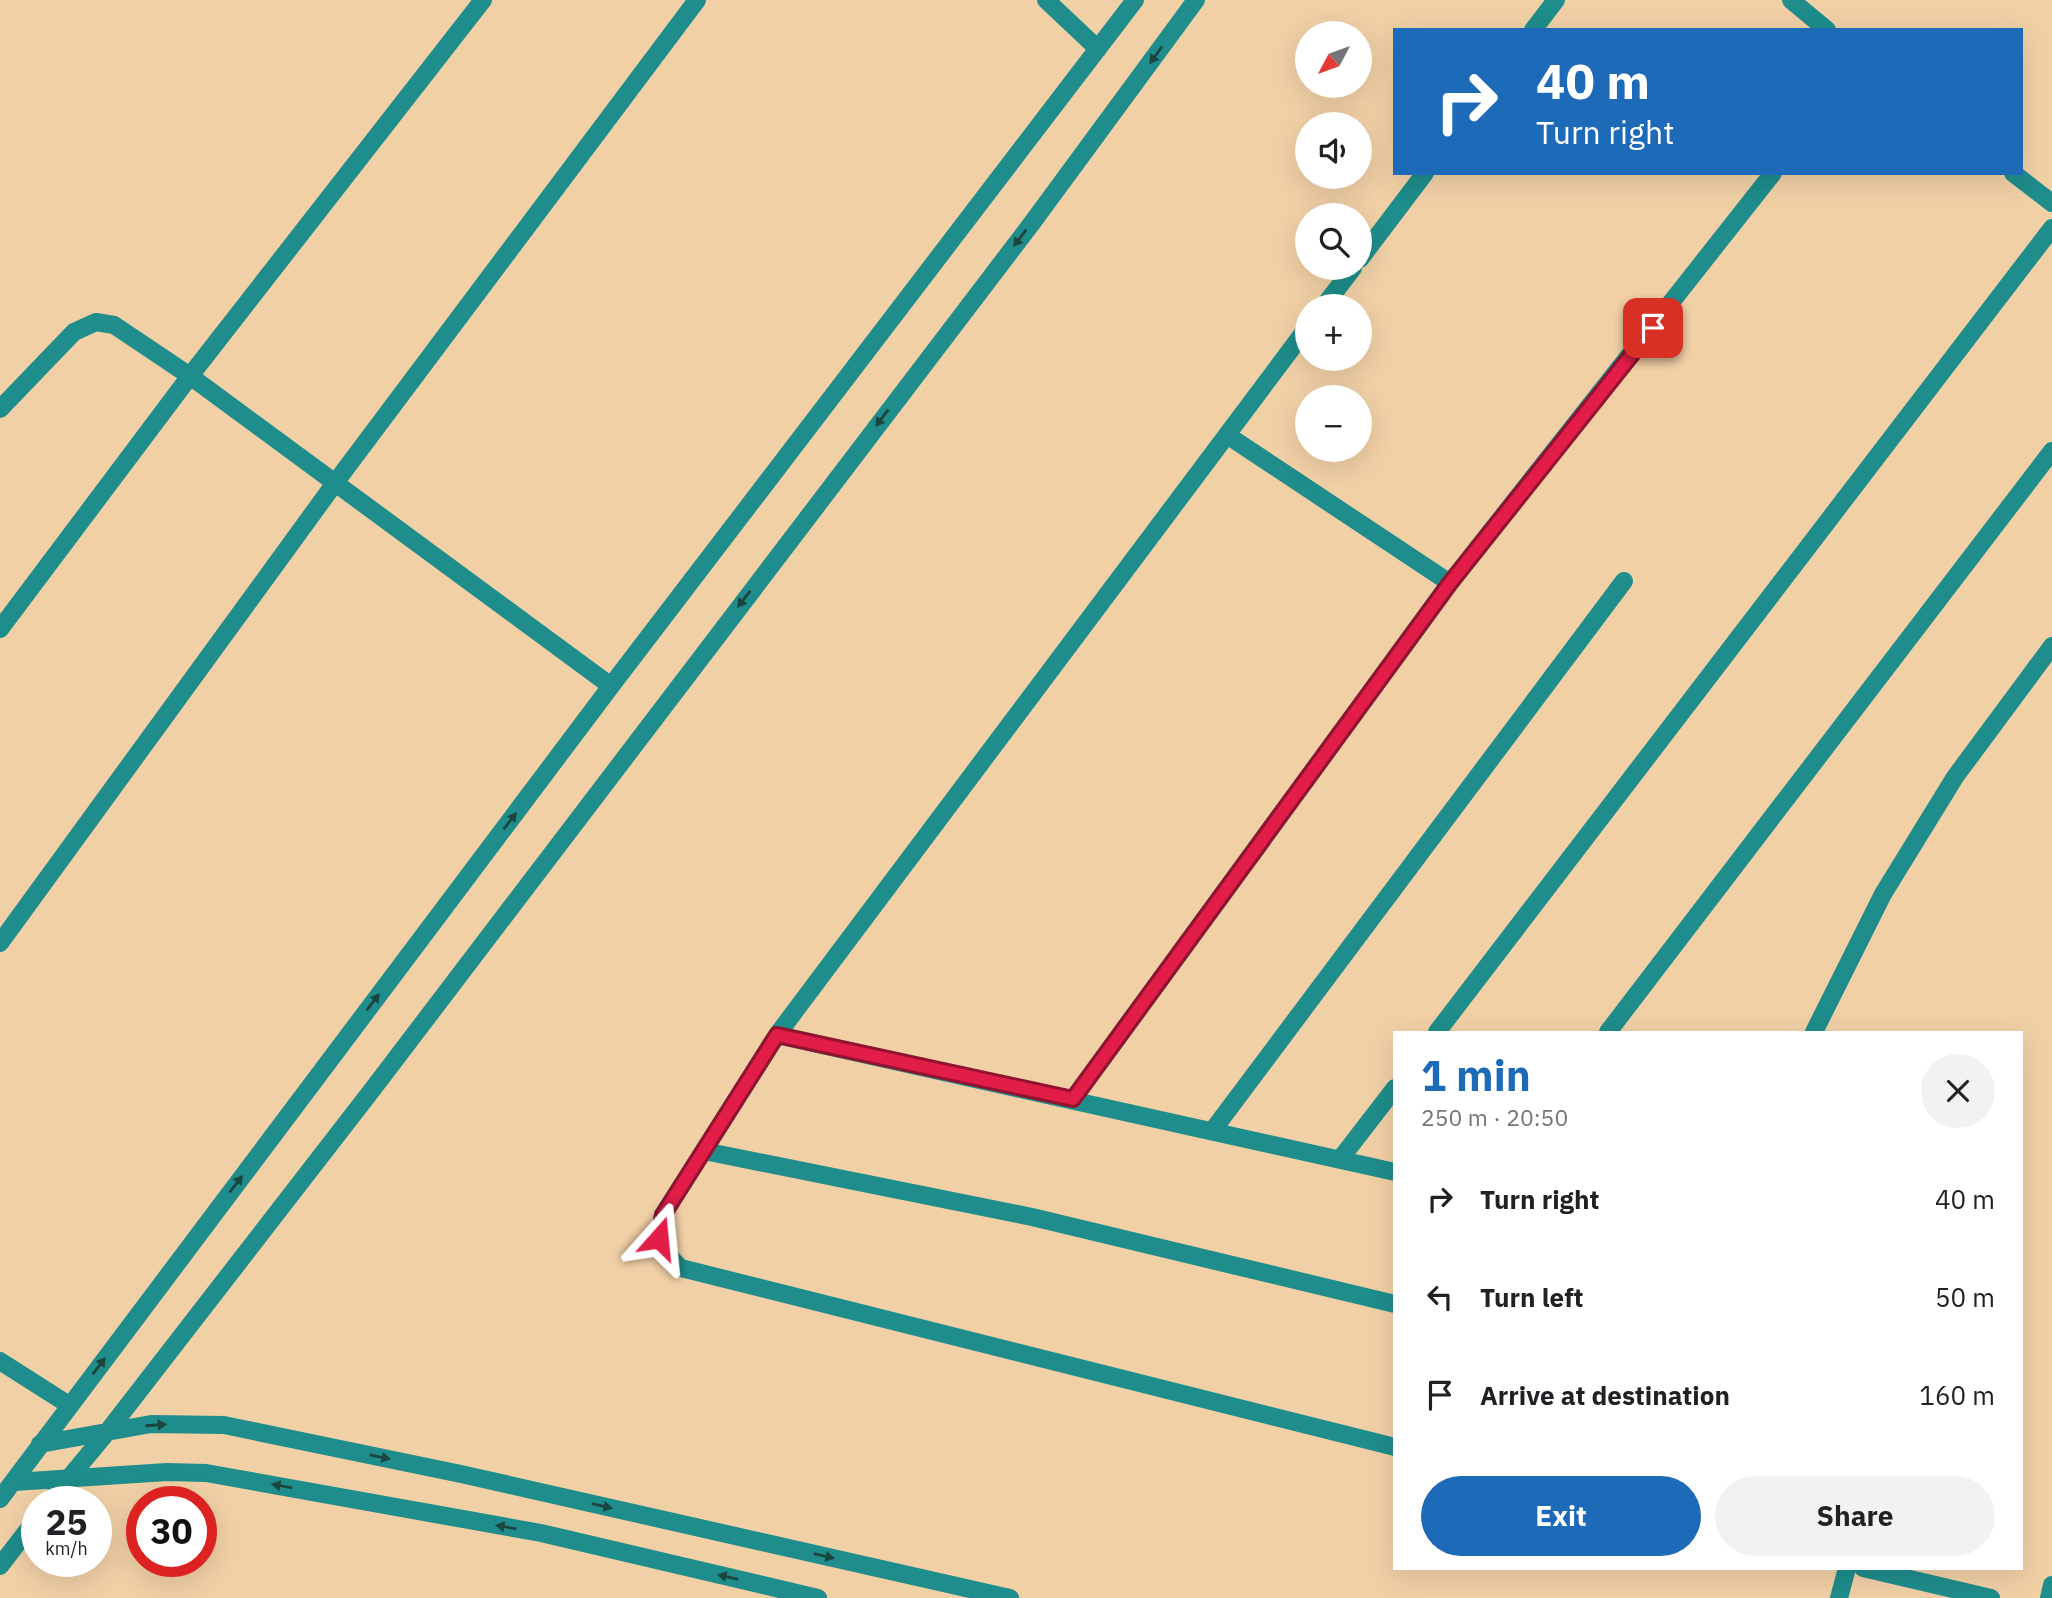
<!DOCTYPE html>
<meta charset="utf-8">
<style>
:root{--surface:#fff;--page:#f2f2f2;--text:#202124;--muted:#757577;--accent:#1d6ab9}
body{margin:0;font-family:"IBM Plex Sans",sans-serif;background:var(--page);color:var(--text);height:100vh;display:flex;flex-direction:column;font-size:26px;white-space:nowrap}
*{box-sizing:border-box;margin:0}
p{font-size:23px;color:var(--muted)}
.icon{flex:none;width:38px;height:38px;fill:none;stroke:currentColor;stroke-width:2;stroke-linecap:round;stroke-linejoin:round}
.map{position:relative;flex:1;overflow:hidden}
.side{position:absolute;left:1393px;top:1031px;width:630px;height:539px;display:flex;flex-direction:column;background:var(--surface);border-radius:0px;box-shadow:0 7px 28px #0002}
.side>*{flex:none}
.banner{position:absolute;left:1393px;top:28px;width:630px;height:147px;border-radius:0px;box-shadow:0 7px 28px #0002;background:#1d6ab9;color:#fff;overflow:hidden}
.needle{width:46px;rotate:229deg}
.buttons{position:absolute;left:1295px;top:21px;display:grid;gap:14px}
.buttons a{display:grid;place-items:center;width:77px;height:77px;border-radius:50%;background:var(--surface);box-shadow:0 7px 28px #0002;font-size:35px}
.speed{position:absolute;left:21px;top:1486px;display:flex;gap:14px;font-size:35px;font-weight:700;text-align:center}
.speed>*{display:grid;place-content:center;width:91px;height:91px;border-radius:50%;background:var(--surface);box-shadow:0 7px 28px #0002;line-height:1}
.speed small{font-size:18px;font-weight:400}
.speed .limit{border:10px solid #d22;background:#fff;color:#111}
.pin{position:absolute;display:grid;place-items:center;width:60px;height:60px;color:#fff;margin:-30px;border-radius:14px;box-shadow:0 4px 10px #0006}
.me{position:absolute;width:77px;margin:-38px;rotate:18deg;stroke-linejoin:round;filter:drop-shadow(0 0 5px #0008)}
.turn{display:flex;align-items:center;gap:24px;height:147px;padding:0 28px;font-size:32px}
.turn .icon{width:91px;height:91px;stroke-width:2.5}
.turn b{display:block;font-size:49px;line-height:60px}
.round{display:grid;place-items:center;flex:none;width:74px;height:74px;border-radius:37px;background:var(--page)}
.overview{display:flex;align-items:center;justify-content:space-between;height:119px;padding:0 28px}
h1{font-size:42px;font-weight:700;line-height:52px;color:var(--accent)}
.action{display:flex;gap:14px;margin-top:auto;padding:14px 28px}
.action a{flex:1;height:80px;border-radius:42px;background:var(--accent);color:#fff;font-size:28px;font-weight:700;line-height:80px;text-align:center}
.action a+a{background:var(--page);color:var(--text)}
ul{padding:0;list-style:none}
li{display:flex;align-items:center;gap:21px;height:98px;padding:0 28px}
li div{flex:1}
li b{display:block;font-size:26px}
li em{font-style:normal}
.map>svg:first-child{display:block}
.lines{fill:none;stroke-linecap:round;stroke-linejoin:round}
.minor{stroke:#1e8d8b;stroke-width:18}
.oneway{fill:#1a463f}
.route-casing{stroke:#92132f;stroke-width:18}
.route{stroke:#e11d48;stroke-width:12}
</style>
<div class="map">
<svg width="2052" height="1598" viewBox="0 0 2052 1598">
<rect width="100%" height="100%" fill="#f1d0a6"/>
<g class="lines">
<!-- minor -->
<path class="minor" d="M1046,0L1098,49
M1791,0L1827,30
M1533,30L1556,0
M2013,173L2052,203
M1360,259L1425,173
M1324,306L1353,268
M1307,328L777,1035L663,1215C658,1241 661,1251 681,1268L1395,1447
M0,409L74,332L96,322L114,325L190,376L611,686
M1227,435L1450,583
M0,629L190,376L483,0
M0,943L335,483L697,0
M1437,1032L2052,228
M1608,1032L2052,451
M1814,1032L1883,894L1955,777L2052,646
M777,1035L1395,1172
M1073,1099L1450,583L1773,173
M1213,1130L1624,581
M704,1151L1032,1217L1395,1304
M1341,1158L1395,1088
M0,1361L69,1405
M40,1444L151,1424L224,1425L461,1474L1010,1598
M14,1482L167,1472L206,1473L541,1533L818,1598
M0,1499L611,686L1135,0
M49,1502L108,1431L372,1090L1032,223L1196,0
M0,1566L37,1518
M1863,1568L1991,1598
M1839,1598L1847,1568
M2049,1598L2052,1585"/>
</g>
<!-- one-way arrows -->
<defs><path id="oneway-solid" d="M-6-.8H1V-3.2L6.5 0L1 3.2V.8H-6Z" transform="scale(1.75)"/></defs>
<g class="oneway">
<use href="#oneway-solid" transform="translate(1156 55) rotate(126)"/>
<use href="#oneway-solid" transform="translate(1020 238) rotate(127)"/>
<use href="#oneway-solid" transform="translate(882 418) rotate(127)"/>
<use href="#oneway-solid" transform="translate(744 599) rotate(127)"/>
<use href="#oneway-solid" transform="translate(510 821) rotate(-53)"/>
<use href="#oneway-solid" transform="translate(373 1002) rotate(-53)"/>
<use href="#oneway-solid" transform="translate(236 1184) rotate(-53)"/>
<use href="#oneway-solid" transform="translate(99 1366) rotate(-53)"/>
<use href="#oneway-solid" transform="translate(156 1425) rotate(-4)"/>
<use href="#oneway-solid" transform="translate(380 1457) rotate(12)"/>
<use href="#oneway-solid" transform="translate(282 1486) rotate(-170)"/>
<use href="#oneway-solid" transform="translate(602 1506) rotate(13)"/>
<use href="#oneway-solid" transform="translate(506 1527) rotate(-170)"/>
<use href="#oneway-solid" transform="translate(824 1556) rotate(13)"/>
<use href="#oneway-solid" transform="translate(728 1577) rotate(-167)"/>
</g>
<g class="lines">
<defs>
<path id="route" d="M659,1238L663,1215L777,1035L1073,1099L1450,583L1653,328"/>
</defs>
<!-- route casing -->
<use href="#route" class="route-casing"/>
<!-- route -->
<use href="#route" class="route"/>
</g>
</svg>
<div class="buttons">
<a><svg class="needle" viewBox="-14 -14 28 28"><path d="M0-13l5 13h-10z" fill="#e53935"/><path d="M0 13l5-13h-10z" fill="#757577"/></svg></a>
<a><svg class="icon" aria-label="sound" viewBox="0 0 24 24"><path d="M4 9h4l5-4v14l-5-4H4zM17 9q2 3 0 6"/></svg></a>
<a><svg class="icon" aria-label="search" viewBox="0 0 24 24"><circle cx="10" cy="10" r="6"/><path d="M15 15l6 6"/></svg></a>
<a>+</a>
<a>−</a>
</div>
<div class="speed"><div>25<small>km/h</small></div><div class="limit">30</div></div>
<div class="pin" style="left:1653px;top:328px;background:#d93025"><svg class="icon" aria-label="arrive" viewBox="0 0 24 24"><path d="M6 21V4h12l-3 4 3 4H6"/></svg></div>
<svg class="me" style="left:659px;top:1238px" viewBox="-20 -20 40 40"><path d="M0-17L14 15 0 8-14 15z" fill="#e11d48" stroke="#fff" stroke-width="4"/></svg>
<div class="banner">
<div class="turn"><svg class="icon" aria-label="right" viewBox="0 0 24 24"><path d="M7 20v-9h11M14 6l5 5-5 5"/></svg><div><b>40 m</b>Turn right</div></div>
</div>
<section class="side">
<div class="overview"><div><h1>1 min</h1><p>250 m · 20:50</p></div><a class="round"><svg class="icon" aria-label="close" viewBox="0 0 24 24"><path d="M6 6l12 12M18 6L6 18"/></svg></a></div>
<ul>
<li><svg class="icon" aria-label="right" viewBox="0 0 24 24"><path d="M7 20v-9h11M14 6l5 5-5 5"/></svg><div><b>Turn right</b></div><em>40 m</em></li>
<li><svg class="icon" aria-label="left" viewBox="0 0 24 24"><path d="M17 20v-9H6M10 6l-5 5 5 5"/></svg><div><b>Turn left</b></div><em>50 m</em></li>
<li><svg class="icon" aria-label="arrive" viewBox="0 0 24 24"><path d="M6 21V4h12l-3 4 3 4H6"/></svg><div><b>Arrive at destination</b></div><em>160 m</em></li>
</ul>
<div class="action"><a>Exit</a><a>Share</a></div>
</section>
</div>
